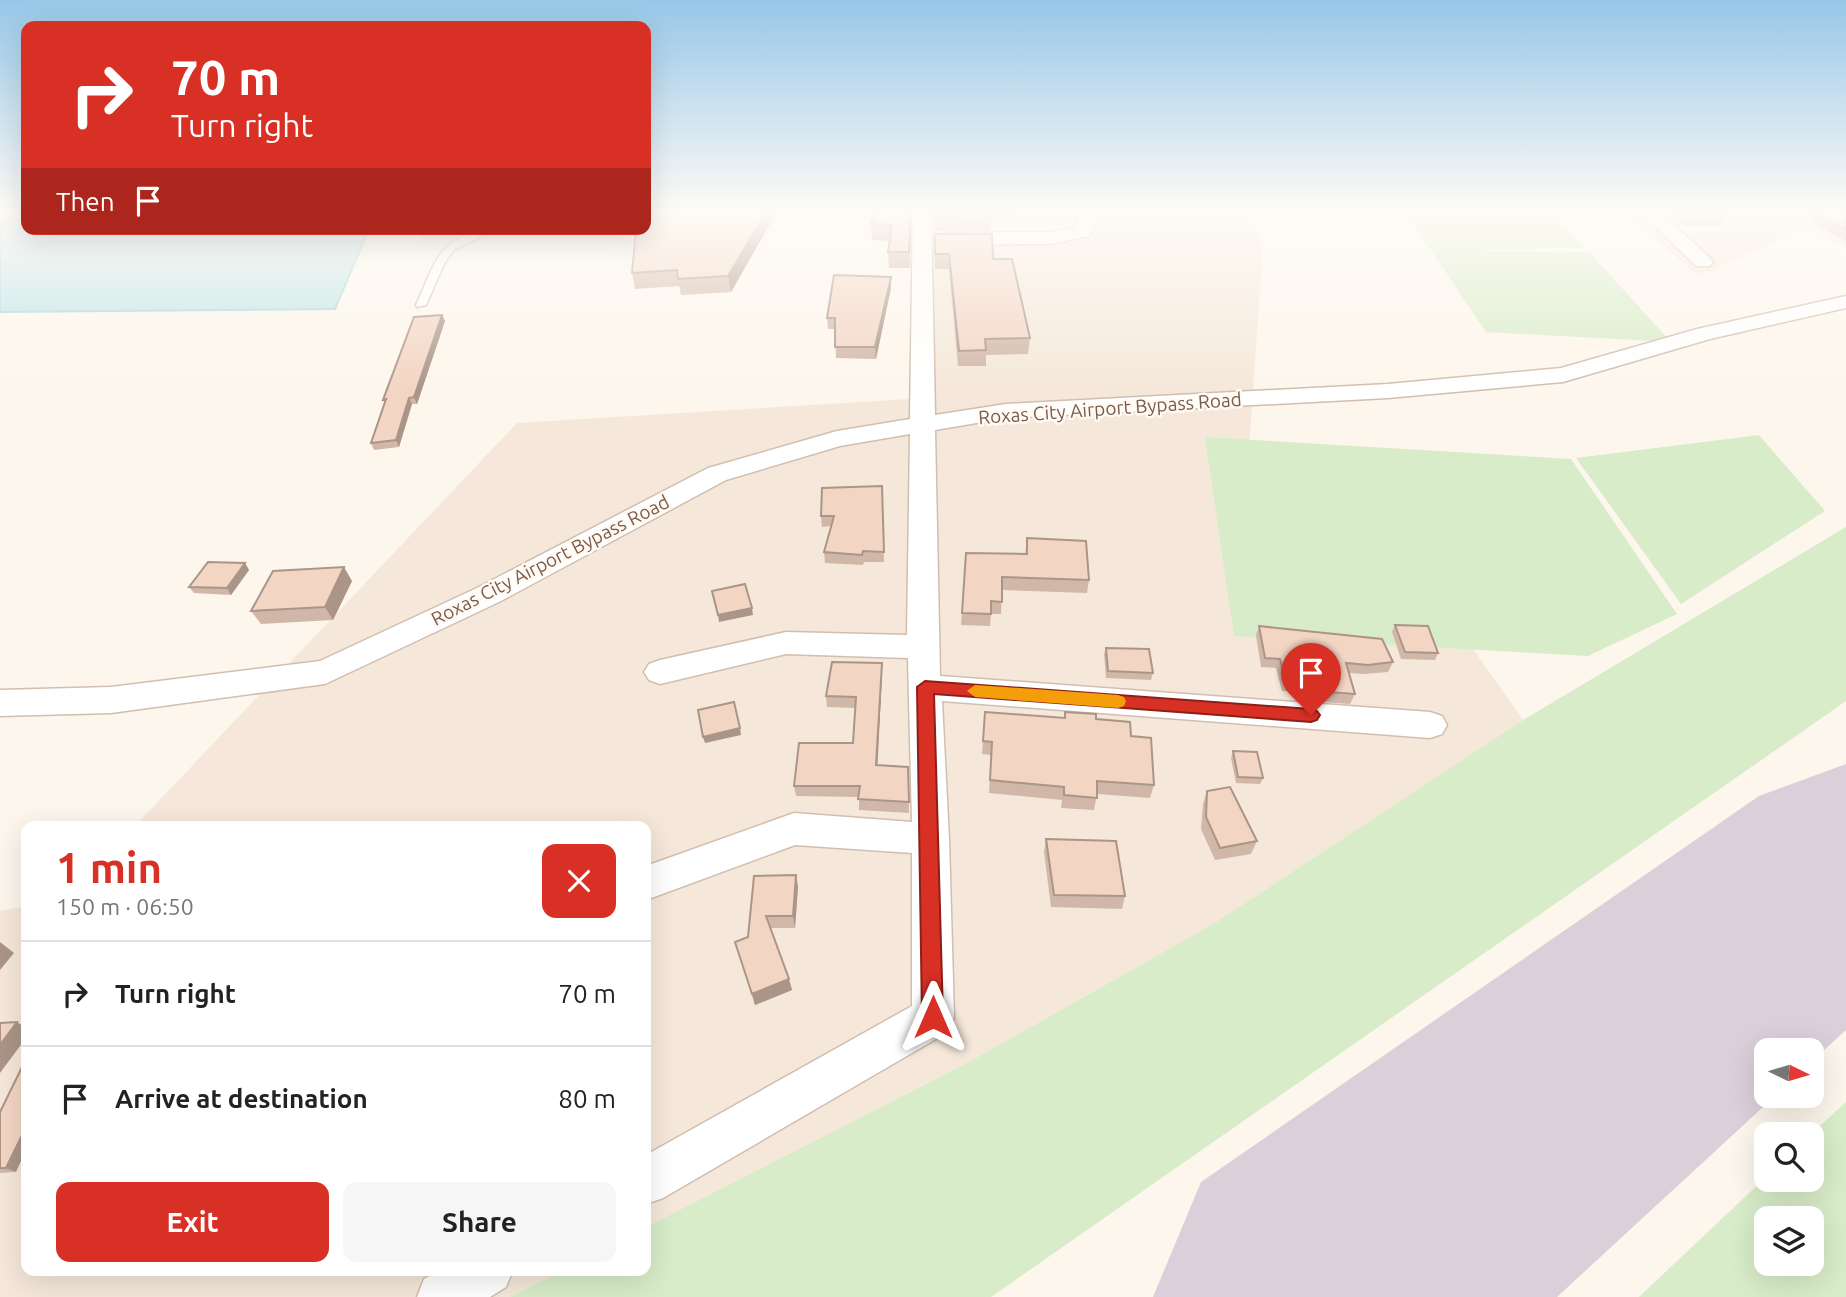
<!DOCTYPE html>
<meta charset="utf-8">
<style>
:root{--surface:#fff;--page:#f6f6f6;--text:#222;--muted:#767676;--line:#e0e0e0;--accent:#d93025}
body{margin:0;font-family:Ubuntu,sans-serif;background:var(--page);color:var(--text);height:100vh;display:flex;flex-direction:column;font-size:26px;white-space:nowrap}
*{box-sizing:border-box;margin:0}
p{font-size:23px;color:var(--muted)}
.icon{flex:none;width:38px;height:38px;fill:none;stroke:currentColor;stroke-width:2;stroke-linecap:round;stroke-linejoin:round}
.map{position:relative;flex:1;overflow:hidden}
.details{position:absolute;left:21px;top:821px;width:630px;height:455px;display:flex;flex-direction:column;background:var(--surface);border-radius:14px;box-shadow:0 7px 28px #0002}
.details>*{flex:none}
.hud{position:absolute;left:21px;top:21px;width:630px;height:214px;border-radius:14px;box-shadow:0 7px 28px #0002;background:#d93025;color:#fff;overflow:hidden}
.needle{width:46px;rotate:95deg}
.fabs{position:absolute;left:1754px;top:1038px;display:grid;gap:14px}
.fabs a{display:grid;place-items:center;width:70px;height:70px;border-radius:14px;background:var(--surface);box-shadow:0 7px 28px #0002;font-size:35px}
.pin{position:absolute;display:grid;place-items:center;width:60px;height:60px;color:#fff;margin:-72px -30px;border-radius:50% 50% 50% 0;rotate:-45deg;box-shadow:0 0 7px #0007}
.pin .icon{rotate:45deg}
.me{position:absolute;width:77px;margin:-38px;rotate:0deg;stroke-linejoin:round;filter:drop-shadow(0 0 5px #0008)}
.turn{display:flex;align-items:center;gap:24px;height:147px;padding:0 35px;font-size:32px}
.turn .icon{width:91px;height:91px;stroke-width:2.5}
.turn b{display:block;font-size:49px;line-height:60px}
.then{display:flex;align-items:center;height:66px;padding:0 35px;background:#0003;gap:14px;font-size:26px}
.round{display:grid;place-items:center;flex:none;width:74px;height:74px;border-radius:14px;background:var(--page)}
.head{display:flex;align-items:center;justify-content:space-between;height:119px;padding:0 35px}
h1{font-size:42px;font-weight:700;line-height:52px;color:var(--accent)}
.primary-button{display:flex;gap:14px;margin-top:auto;padding:14px 35px}
.primary-button a{flex:1;height:80px;border-radius:14px;background:var(--accent);color:#fff;font-size:28px;font-weight:700;line-height:80px;text-align:center}
.primary-button a+a{background:var(--page);color:var(--text)}
ul{padding:0;list-style:none}
li{display:flex;align-items:center;gap:21px;height:105px;padding:0 35px;border-top:2px solid var(--line)}
li div{flex:1}
li b{display:block;font-size:26px}
li em{font-style:normal}
.map>svg:first-child{display:block}
.residential{fill:#f5e8da}
.industrial{fill:#efe9e4}
.green{fill:#d8ecc9;fill-rule:evenodd}
.water{fill:#bfe3e8;stroke:#a5d3da;stroke-width:2}
.lines{fill:none;stroke-linecap:round;stroke-linejoin:round}
.runway{fill:#dbcfda;fill-rule:evenodd}
.service-casing{stroke:#d1beb0;stroke-width:3}
.minor-casing{stroke:#d1beb0;stroke-width:3}
.service{fill:#fff;fill-rule:evenodd}
.minor{fill:#fff;fill-rule:evenodd}
.wall{fill:#d1b7a8}
.shaded-wall{fill:#aa9588}
.building{fill:#f3d5c3;stroke:#aa9588;stroke-width:2}
.route{fill:#d93025;stroke:#8d1f18;stroke-width:2}
.slow{fill:#f59e0b}
.labels{text-anchor:middle;stroke-width:5;stroke-linejoin:round;paint-order:stroke}
.street-label{font-size:19px;fill:#7a5c4d;stroke:#fffaf3}
</style>
<div class="map">
<svg width="1846" height="1297" viewBox="0 0 1846 1297">
<rect width="100%" height="100%" fill="#fdf6ec"/>
<!-- residential -->
<path class="residential" d="M929,209H1242L1263,245L1242,548L1457,626L1523,720L1213,924L967,1063L646,1227V826H135L517,423L926,398Z
M1620,209H1846V248L1805,227L1699,277Z
M26,906V1270L561,1271L510,1297H0V911Z"/>
<!-- industrial -->
<path class="industrial" d="M424,229H561L560,233L419,242Z"/>
<!-- green -->
<path class="green" d="M1403,209H1549L1583,247L1464,251L1589,252L1671,342L1486,332Z
M1759,435L1825,511L1681,604L1576,458Z
M1205,437L1571,459L1677,614L1588,656L1234,636Z
M1846,527V701L991,1297H510L561,1271L646,1270V1227L967,1063L1213,924L1523,720Z
M1846,1102V1297H1639L1766,1177V1180H1811V1134ZM1811,1218V1264H1766V1218Z"/>
<!-- water -->
<path class="water" d="M26,209V229H369L335,309L0,312V225Z"/>
<g class="lines">
<!-- runway -->
<path class="runway" d="M1846,764V1030L1811,1062V1050H1766V1096H1775L1557,1297H1153L1201,1182L1759,796Z"/>
<defs>
<path id="service" d="M481,229H497L454,250L444,264L426,305L417,307L416,305C435,265 434,244 481,229Z"/>
<path id="minor" d="M913,209H931L935,415L1006,404L1388,384L1561,368L1697,329L1846,296V308L1710,339L1563,382L1388,398L1006,418L935,430L940,676L1430,712L1442,716L1447,725L1442,734L1430,738L942,701L949,839L954,1017L948,1032L663,1198L646,1204V1155L912,1006V853L795,845L646,900V866L794,813L912,822L908,658L786,654L660,684L649,680L644,672L649,664L660,660L786,632L907,635L910,434L840,446L726,480L499,602L325,684L111,713L0,716V690L111,687L320,661L477,588L708,468L837,431L910,419Z
M1077,209H1095L1097,223L1089,236L1051,244L948,245L938,239L948,233L1051,232L1075,228L1077,223Z
M1637,209H1657L1710,258L1713,262L1710,266H1696Z
M1829,209H1846V218L1831,213Z
M440,1270H513L506,1287L490,1297H417L424,1279Z"/>
</defs>
<!-- service casing -->
<use href="#service" class="service-casing"/>
<!-- minor casing -->
<use href="#minor" class="minor-casing"/>
<!-- service -->
<use href="#service" class="service"/>
<!-- minor -->
<use href="#minor" class="minor"/>
</g>
<!-- wall -->
<path class="wall" d="M646,209H911L910,268H889L888,252L890,241L872,240L871,224L875,212L778,210L731,292L681,295L679,286L635,289L632,273Z
M933,209H1018L1017,222L994,221L991,222L990,230L935,231Z
M1665,209H1722L1728,214L1721,226H1684Z
M1820,209H1830L1828,212L1846,210V241L1810,222L1815,214L1826,212Z
M935,234L993,259L1030,338L1028,354L986,355V366H958L949,269H935Z
M891,288L876,359L836,358L835,329H828L827,318Z
M442,315L445,321L417,404H412L399,447L374,450L371,443L385,404L383,400Z
M882,486L884,562H864L863,565L825,563L824,552L831,526L822,527L821,516Z
M1027,538L1089,580L1087,593L1002,590L1001,614H991L990,626L961,625L962,613L1025,554Z
M245,563L249,570L231,595L194,593L189,587Z
M352,581L333,620L261,624L251,611Z
M1395,625L1438,653L1435,660L1401,659L1392,632Z
M1259,626L1393,662L1388,672L1364,674L1349,673L1355,694L1350,704L1298,700L1296,692L1282,691L1276,668L1261,667L1256,635Z
M1106,648L1153,673L1151,680L1106,678L1104,654Z
M882,674L877,765L908,767L909,813L859,810V797L796,796L794,786L853,743L855,708L827,707L826,696Z
M985,712L1064,718L1065,712L1096,719L1131,736L1154,785L1150,798L1097,794L1094,810L1061,808L1062,800L989,793L991,755L982,754Z
M1233,751L1263,778L1260,784L1236,783L1231,758Z
M1207,791L1257,841L1251,854L1215,860L1201,829L1203,804Z
M1046,839L1125,896L1122,909L1051,907L1044,852Z
M796,875L798,887L795,928H770L792,990L755,1005L735,942L748,937Z
M0,1112L16,1172L0,1173Z"/>
<!-- shaded-wall -->
<path class="shaded-wall" d="M768,209L778,210L731,292L728,276Z
M991,209H994V221L991,222Z
M891,277V288L876,359L875,347Z
M442,315L445,321L417,404L414,397Z
M409,398L412,404L399,447L396,440Z
M245,563L249,570L231,595L227,588Z
M344,567L352,581L333,620L325,607Z
M752,608L753,615L719,622L718,615Z
M882,663V674L877,776L876,765Z
M740,728L741,735L705,743L703,737Z
M796,875L798,887L795,928L793,916Z
M0,942L14,953L0,970Z
M789,979L792,990L755,1005L752,994Z
M17,1022L26,1028V1038L0,1073V1045Z
M26,1127V1150L16,1172L6,1168Z"/>
<!-- building -->
<path class="building" d="M646,209H768L728,276L678,279L677,270L632,273L636,229H646Z
M876,209H911L909,252H888L892,225L871,224Z
M934,209H991V215L935,216Z
M1685,209H1722L1728,214H1690Z
M1843,209L1846,210V229L1815,214Z
M935,234H992L993,259H1012L1030,338L985,339L986,350L959,351L949,254H935Z
M834,275L891,277L875,347H835V318H827Z
M442,315L414,397L409,398L396,440L371,443L386,399L383,400L414,317Z
M882,486L884,552L863,551L862,555L824,552L834,516H821L822,488Z
M1027,538L1086,541L1089,580L1002,577V602L991,601V614L962,613L966,553L1027,554Z
M208,562L245,563L227,588L189,587Z
M344,567L325,607L251,611L273,571Z
M745,584L752,608L718,615L712,591Z
M1395,625L1428,626L1438,653L1405,652Z
M1259,626L1382,639L1393,662L1368,665L1346,663L1355,694L1302,690L1300,682H1286L1280,659L1265,658Z
M1106,648L1149,649L1153,673L1108,671Z
M832,662L882,663L876,765L908,767L909,802L858,799L860,786H794L799,743H853L856,697L826,696Z
M734,702L740,728L703,737L698,710Z
M985,712L1065,718V712L1096,714V719L1130,722L1131,736L1151,738L1154,785L1097,781V798L1064,795V787L990,780L992,742L983,741Z
M1233,751L1257,752L1263,778L1238,777Z
M1230,787L1257,841L1220,848L1206,817L1207,791Z
M1046,839L1116,841L1125,896L1054,895Z
M796,875L793,916H766L789,979L752,994L735,942L748,937L754,876Z
M17,1022L0,1045V1023Z
M26,1059V1127L6,1168H0V1112Z"/>
<!-- sky -->
<linearGradient id="sky" x2="0" y2="1"><stop stop-color="#97c7e8"/><stop offset="0.54" stop-color="#fefbf6"/><stop offset="1" stop-color="#fefbf6" stop-opacity="0"/></linearGradient>
<rect width="1846" height="390" fill="url(#sky)"/>
<!-- route -->
<path class="route" d="M925,681L1311,709L1317,711L1320,715L1317,720L1311,722L934,694L943,1017L940,1025L933,1028L925,1025L922,1017L917,687Z"/>
<!-- slow -->
<path class="slow" d="M975,685L1118,695L1124,697L1126,701L1124,706L1118,708L975,697L967,691Z"/>
<g class="labels">
<!-- street labels -->
<g class="street-label">
<text transform="translate(1110 408) rotate(-4)" y="7">Roxas City Airport Bypass Road</text>
<text transform="translate(550 560) rotate(-27)" y="7">Roxas City Airport Bypass Road</text>
</g>
</g>
</svg>
<div class="fabs">
<a><svg class="needle" viewBox="-14 -14 28 28"><path d="M0-13l5 13h-10z" fill="#e53935"/><path d="M0 13l5-13h-10z" fill="#767676"/></svg></a>
<a><svg class="icon" aria-label="search" viewBox="0 0 24 24"><circle cx="10" cy="10" r="6"/><path d="M15 15l6 6"/></svg></a>
<a><svg class="icon" aria-label="layers" viewBox="0 0 24 24"><path d="M12 4l9 5-9 5-9-5zM3 14l9 5 9-5"/></svg></a>
</div>
<div class="pin" style="left:1311px;top:715px;background:#d93025"><svg class="icon" aria-label="arrive" viewBox="0 0 24 24"><path d="M6 21V4h12l-3 4 3 4H6"/></svg></div>
<svg class="me" style="left:933px;top:1017px" viewBox="-20 -20 40 40"><path d="M0-17L14 15 0 8-14 15z" fill="#d93025" stroke="#fff" stroke-width="4"/></svg>
<div class="hud">
<div class="turn"><svg class="icon" aria-label="right" viewBox="0 0 24 24"><path d="M7 20v-9h11M14 6l5 5-5 5"/></svg><div><b>70 m</b>Turn right</div></div>
<div class="then">Then<svg class="icon" aria-label="arrive" viewBox="0 0 24 24"><path d="M6 21V4h12l-3 4 3 4H6"/></svg></div>
</div>
<section class="details">
<div class="head"><div><h1>1 min</h1><p>150 m · 06:50</p></div><a class="round" style="background:#d93025;color:#fff"><svg class="icon" aria-label="close" viewBox="0 0 24 24"><path d="M6 6l12 12M18 6L6 18"/></svg></a></div>
<ul>
<li><svg class="icon" aria-label="right" viewBox="0 0 24 24"><path d="M7 20v-9h11M14 6l5 5-5 5"/></svg><div><b>Turn right</b></div><em>70 m</em></li>
<li><svg class="icon" aria-label="arrive" viewBox="0 0 24 24"><path d="M6 21V4h12l-3 4 3 4H6"/></svg><div><b>Arrive at destination</b></div><em>80 m</em></li>
</ul>
<div class="primary-button"><a>Exit</a><a>Share</a></div>
</section>
</div>
